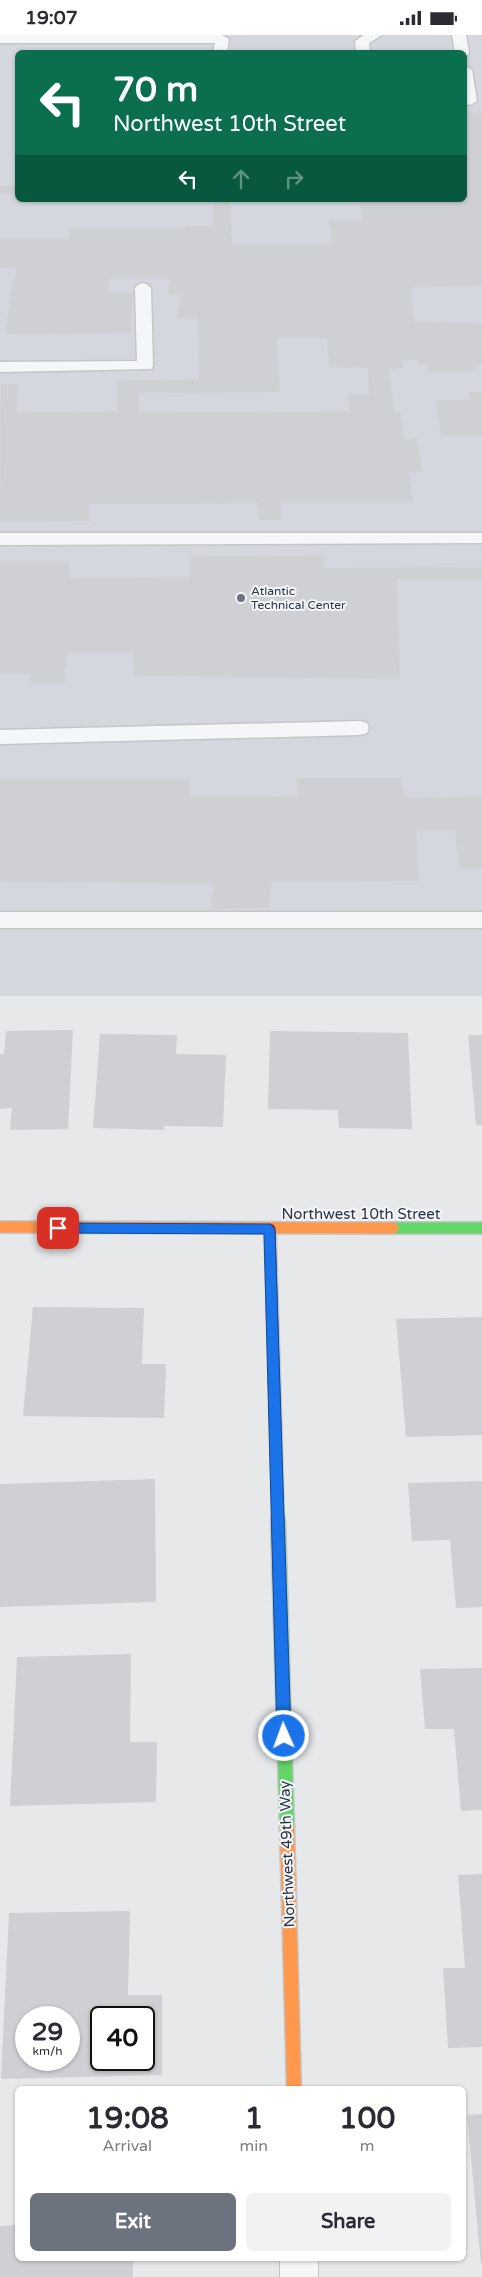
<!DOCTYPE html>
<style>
:root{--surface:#fff;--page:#f2f2f3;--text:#2b2b33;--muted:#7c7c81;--accent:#6c737f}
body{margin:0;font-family:"Varela Round",sans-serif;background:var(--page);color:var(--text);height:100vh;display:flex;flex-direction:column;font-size:19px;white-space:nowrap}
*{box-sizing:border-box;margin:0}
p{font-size:16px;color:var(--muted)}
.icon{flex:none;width:28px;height:28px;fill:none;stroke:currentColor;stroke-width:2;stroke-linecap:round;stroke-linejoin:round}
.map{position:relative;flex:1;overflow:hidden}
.drawer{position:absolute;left:15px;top:2051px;width:451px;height:175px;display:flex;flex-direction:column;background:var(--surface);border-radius:8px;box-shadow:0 1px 4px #0004}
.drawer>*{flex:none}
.top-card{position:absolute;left:15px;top:15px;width:452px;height:152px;border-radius:8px;box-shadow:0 1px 4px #0004;background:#0b6e4f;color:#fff;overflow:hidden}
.speed{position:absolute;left:15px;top:1971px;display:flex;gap:10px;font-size:25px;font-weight:700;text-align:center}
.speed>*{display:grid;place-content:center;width:65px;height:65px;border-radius:50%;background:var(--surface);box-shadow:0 1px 4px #0004;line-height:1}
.speed small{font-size:12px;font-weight:400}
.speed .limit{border:2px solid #111;border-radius:8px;background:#fff;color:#111}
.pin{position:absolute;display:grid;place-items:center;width:42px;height:42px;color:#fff;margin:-21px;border-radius:10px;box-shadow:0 2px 8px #0006}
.me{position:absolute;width:55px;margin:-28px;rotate:358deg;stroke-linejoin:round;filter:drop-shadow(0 0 4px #0008)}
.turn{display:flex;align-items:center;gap:18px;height:105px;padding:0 15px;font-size:22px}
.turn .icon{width:65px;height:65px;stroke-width:2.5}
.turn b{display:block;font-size:35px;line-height:42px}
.lanes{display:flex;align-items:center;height:48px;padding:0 15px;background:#0003;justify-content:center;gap:25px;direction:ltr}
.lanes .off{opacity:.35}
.eta{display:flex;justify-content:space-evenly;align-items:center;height:85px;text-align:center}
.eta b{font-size:30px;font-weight:700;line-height:35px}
.action{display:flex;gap:10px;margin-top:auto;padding:10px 15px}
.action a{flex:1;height:58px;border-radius:8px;background:var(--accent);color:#fff;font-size:20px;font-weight:700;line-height:58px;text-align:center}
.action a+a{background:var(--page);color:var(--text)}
.status{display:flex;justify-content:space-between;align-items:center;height:35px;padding:0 25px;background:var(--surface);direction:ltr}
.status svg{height:14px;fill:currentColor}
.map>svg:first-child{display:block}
.built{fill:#d4d7dd;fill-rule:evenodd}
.building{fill:#ced0d3;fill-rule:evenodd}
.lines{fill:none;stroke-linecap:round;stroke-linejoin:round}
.lane-casing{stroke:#c4c6c8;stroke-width:3}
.street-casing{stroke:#c4c6c8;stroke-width:2}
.fast-far1-casing{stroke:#c4c6c8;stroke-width:14}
.fast-casing{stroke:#c4c6c8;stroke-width:17}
.slow-far1-casing{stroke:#c4c6c8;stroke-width:14}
.slow-casing{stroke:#c4c6c8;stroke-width:17}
.jam-casing{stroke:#c4c6c8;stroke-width:14}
.lane{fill:#f5f6f7;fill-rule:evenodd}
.street{fill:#f5f6f7;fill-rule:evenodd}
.fast-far1{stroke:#63d668;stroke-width:11}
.fast{stroke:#63d668;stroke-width:14}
.slow-far1{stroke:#ff974d;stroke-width:11}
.slow{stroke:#ff974d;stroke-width:14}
.jam{stroke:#b3261e;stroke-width:11}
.route{fill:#1a73e8;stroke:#114b97}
.poi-dot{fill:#6c737f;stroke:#f4f6f9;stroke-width:2}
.labels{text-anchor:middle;stroke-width:4;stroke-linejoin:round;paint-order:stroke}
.far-poi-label{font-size:12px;fill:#2b3445;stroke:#f4f6f9;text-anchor:start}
.street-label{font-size:15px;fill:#2b3445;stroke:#f4f6f9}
</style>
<div class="status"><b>19:07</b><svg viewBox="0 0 49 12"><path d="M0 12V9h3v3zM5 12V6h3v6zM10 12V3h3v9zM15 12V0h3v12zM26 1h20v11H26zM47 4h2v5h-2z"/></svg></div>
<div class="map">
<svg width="482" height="2242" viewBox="0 0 482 2242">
<rect width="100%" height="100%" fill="#e6e8ea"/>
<!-- built -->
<path class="built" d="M0,0H482V961H0ZM18,18H465V165H18Z"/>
<!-- building -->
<path class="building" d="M465,78H482V251L411,252L414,287L482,288V330H474L473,337H428L427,330H419L418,325H402L403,333L389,334L394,377H400L404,404L417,403L422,437L409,438L413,468H281V485H259L257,468L90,469L89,486L0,487L1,349H18L17,377L117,376V345L199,344L198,284H177L180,259H168L170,244H109L108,258H133L131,298L6,299L12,245H15L16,233L0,234V203H68L69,194H184L185,191H213V165H230L232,210H332L330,186H363L359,165H465ZM277,303H327L329,332L368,333L369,360L348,359L349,376L139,377V358L280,357Z
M0,151H18V159H0Z
M469,357H482V401H441L436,365H470Z
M324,520L325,533L482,532V544H397L400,644L134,641L133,618H67L64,649H30L31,639H0V526H69L70,543L190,542V521Z
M297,743H401L406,763L482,762V834H459L455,795L416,796L419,846L271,847L270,873L211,874L213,848L0,847V744H190V762L298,761Z
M73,995L68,1094L10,1095L12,1073L0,1074V1019H4L6,996Z
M270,996L408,998L412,1094L339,1093L338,1075L268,1074Z
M100,999L177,1000L176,1019L226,1020L223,1092L164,1091V1095L93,1093Z
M468,1000H482V1090H476Z
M33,1272L144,1273L142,1329H166L164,1383L23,1381Z
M482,1282V1400L406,1402L396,1284Z
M155,1444L156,1567L0,1572V1449Z
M482,1446V1572L456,1573L450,1505L412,1506L408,1448Z
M131,1619L130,1707H157L156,1767L10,1771L17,1622Z
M482,1633V1775L461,1776L454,1694H425L420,1634Z
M482,1839V2012L448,2013L443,1933H465L458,1840Z
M130,1876L128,1960H162V2040L1,2044L9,1878ZM26,1982H69V2025H26ZM101,1982H144V2025H101Z
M482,2079V2229H481L467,2080Z
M18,2190V2224H133V2242H0V2191Z"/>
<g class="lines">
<defs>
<path id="lane" d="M0,0H222L229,4L227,18H213L215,8H0Z
M364,0H382L369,8L370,18H356L355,6Z
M452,0H466L469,18L467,21H465V18H455Z
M465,31L472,35L477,66L470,70L465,69Z
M143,248L148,250L151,253L153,331L151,334L0,337V327L137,326L135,253L138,250Z
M0,498H482V508L0,510Z
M360,686L367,688L369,693L367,698L360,700L0,709V695Z
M0,877H482V893H0Z"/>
<path id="street" d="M280,2224H318V2242H280Z"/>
<path id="fast-far1" d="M393,1193H482
M276,1400L278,1486"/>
<path id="fast" d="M278,1485L287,1793"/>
<path id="slow-far1" d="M0,1192L393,1193"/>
<path id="slow" d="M287,1793L294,2054"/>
<path id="jam" d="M270,1194L276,1400"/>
</defs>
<!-- lane casing -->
<use href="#lane" class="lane-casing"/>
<!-- street casing -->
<use href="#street" class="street-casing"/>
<!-- fast-far1 casing -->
<use href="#fast-far1" class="fast-far1-casing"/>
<!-- fast casing -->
<use href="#fast" class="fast-casing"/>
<!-- slow-far1 casing -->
<use href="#slow-far1" class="slow-far1-casing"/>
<!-- slow casing -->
<use href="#slow" class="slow-casing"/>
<!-- jam casing -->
<use href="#jam" class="jam-casing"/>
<!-- lane -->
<use href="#lane" class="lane"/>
<!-- street -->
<use href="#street" class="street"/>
<!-- fast-far1 -->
<use href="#fast-far1" class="fast-far1"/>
<!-- fast -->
<use href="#fast" class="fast"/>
<!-- slow-far1 -->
<use href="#slow-far1" class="slow-far1"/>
<!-- slow -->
<use href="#slow" class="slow"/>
<!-- jam -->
<use href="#jam" class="jam"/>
</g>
<!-- route -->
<path class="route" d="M58,1188L270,1189L275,1194L291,1701L289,1706L284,1708L279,1706L277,1701L264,1199L58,1198L52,1193Z"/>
<!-- markers -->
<circle class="poi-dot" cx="241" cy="563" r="5"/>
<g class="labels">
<!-- far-poi labels -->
<g class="far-poi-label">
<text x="251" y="560">Atlantic<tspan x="251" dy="14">Technical Center</tspan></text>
</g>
<!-- street labels -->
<g class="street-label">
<text x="361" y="1184">Northwest 10th Street</text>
<text transform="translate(287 1819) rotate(-92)" y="5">Northwest 49th Way</text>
</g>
</g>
</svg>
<div class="speed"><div>29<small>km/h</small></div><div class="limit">40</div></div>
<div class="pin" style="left:58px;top:1193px;background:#d93025"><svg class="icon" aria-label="arrive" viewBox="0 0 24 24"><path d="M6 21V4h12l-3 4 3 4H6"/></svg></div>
<svg class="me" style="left:284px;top:1701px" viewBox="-20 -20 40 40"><circle r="17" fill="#1a73e8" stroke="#fff" stroke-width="3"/><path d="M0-11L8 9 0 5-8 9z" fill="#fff"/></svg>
<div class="top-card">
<div class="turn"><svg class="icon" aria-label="left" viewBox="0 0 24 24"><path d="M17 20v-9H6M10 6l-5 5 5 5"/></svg><div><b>70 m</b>Northwest 10th Street</div></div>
<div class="lanes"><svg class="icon" aria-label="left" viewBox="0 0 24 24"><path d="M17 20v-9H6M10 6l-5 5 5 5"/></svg><svg class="icon off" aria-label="ahead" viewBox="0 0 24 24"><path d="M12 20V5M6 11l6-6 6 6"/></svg><svg class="icon off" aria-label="right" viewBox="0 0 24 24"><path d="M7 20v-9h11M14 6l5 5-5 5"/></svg></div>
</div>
<section class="drawer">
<div class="eta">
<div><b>19:08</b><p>Arrival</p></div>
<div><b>1</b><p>min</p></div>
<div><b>100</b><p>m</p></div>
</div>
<div class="action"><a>Exit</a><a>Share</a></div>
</section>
</div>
